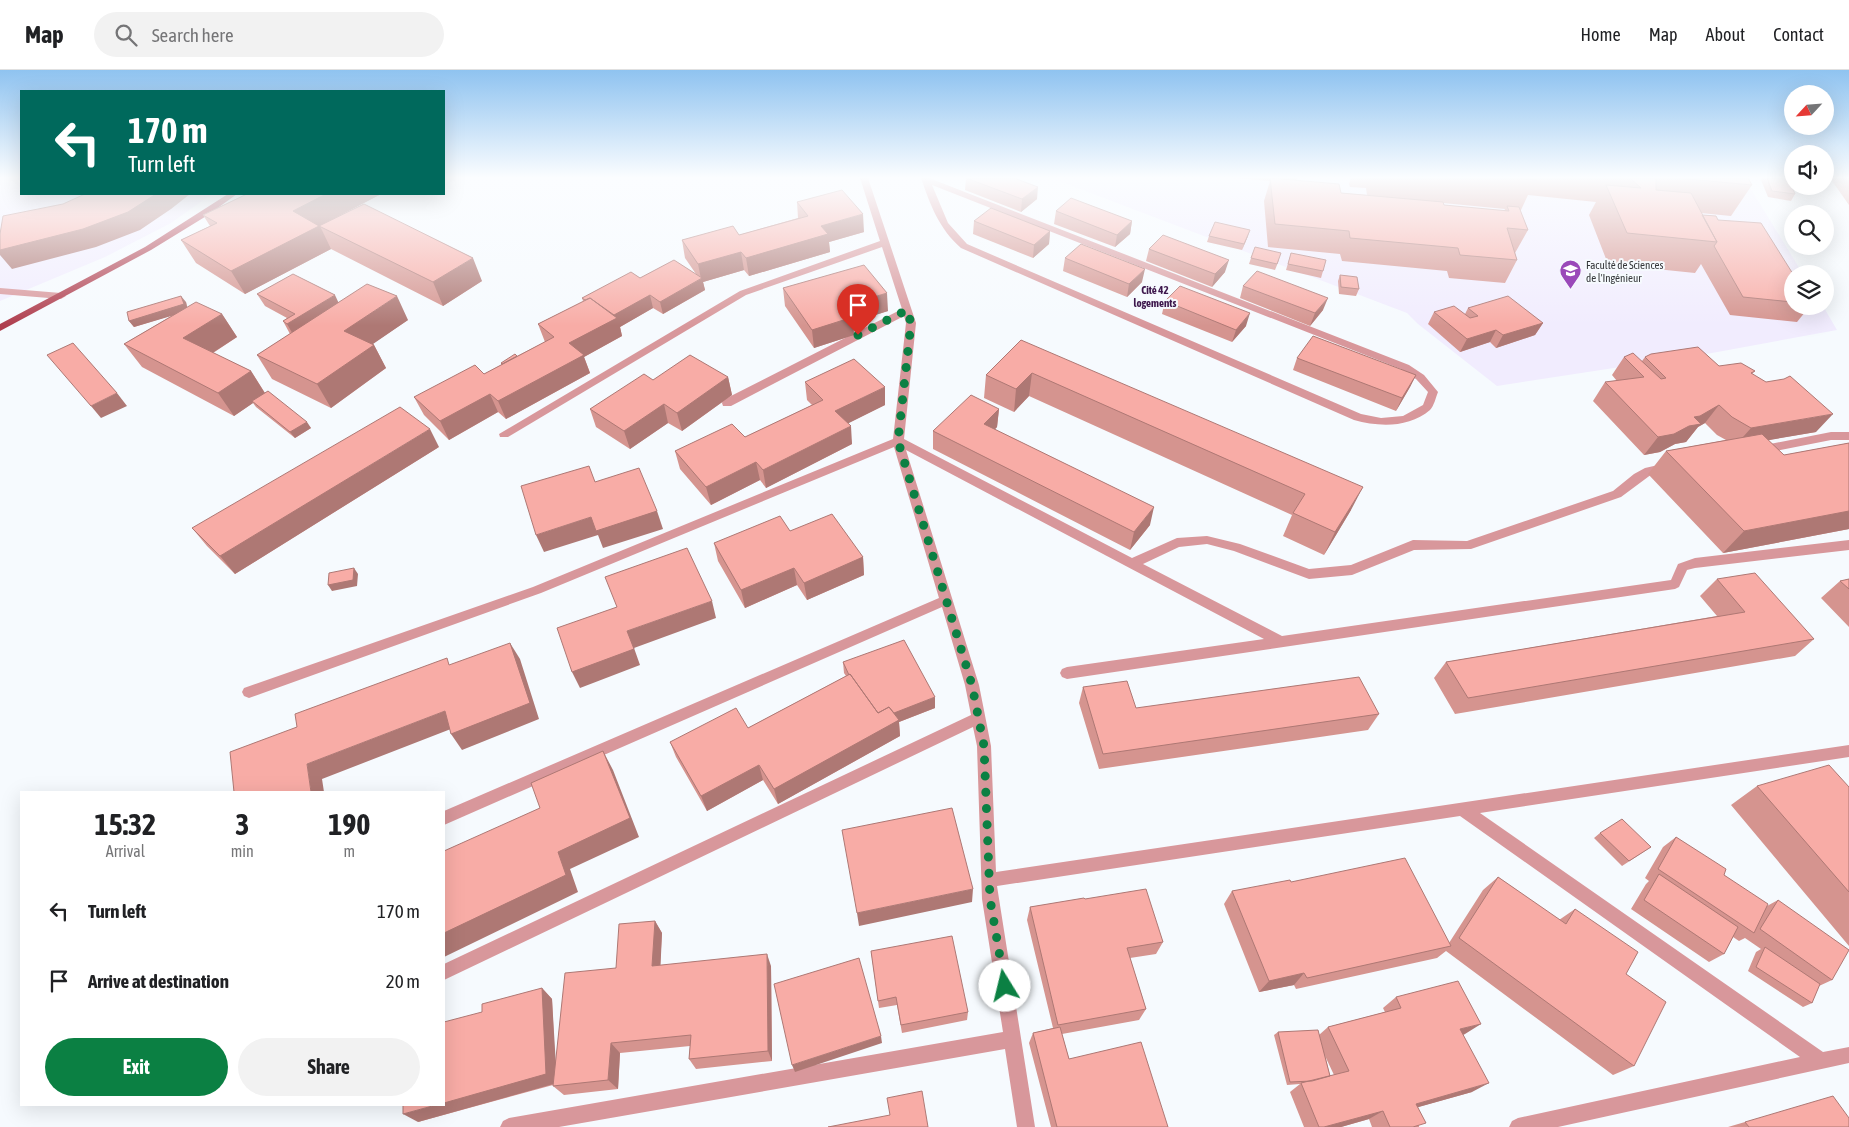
<!DOCTYPE html>
<meta charset="utf-8">
<style>
:root{--surface:#fff;--page:#f2f2f2;--text:#202124;--muted:#757577;--line:#e0e0e0;--accent:#0b8043}
body{margin:0;font-family:"Asap Condensed",sans-serif;background:var(--page);color:var(--text);height:100vh;display:flex;flex-direction:column;font-size:19px;white-space:nowrap}
*{box-sizing:border-box;margin:0}
p{font-size:16px;color:var(--muted)}
.icon{flex:none;width:28px;height:28px;fill:none;stroke:currentColor;stroke-width:2;stroke-linecap:round;stroke-linejoin:round}
.map{position:relative;flex:1;overflow:hidden}
.side{position:absolute;left:20px;top:721px;width:425px;height:315px;display:flex;flex-direction:column;background:var(--surface);border-radius:0px;box-shadow:0 5px 20px #0002}
.side>*{flex:none}
.top-card{position:absolute;left:20px;top:20px;width:425px;height:105px;border-radius:0px;box-shadow:0 5px 20px #0002;background:#00695c;color:#fff;overflow:hidden}
.needle{width:32px;rotate:244deg}
.controls{position:absolute;left:1784px;top:15px;display:grid;gap:10px}
.controls a{display:grid;place-items:center;width:50px;height:50px;border-radius:50%;background:var(--surface);box-shadow:0 5px 20px #0002;font-size:25px}
.pin{position:absolute;display:grid;place-items:center;width:42px;height:42px;color:#fff;margin:-51px -21px;border-radius:50% 50% 50% 0;rotate:-45deg;box-shadow:0 0 5px #0007}
.pin .icon{rotate:45deg}
.me{position:absolute;width:55px;margin:-28px;rotate:351deg;stroke-linejoin:round;filter:drop-shadow(0 0 4px #0008)}
.turn{display:flex;align-items:center;gap:18px;height:105px;padding:0 25px;font-size:22px}
.turn .icon{width:65px;height:65px;stroke-width:2.5}
.turn b{display:block;font-size:35px;line-height:42px}
.eta{display:flex;justify-content:space-evenly;align-items:center;height:85px;text-align:center}
.eta b{font-size:30px;font-weight:700;line-height:35px}
.primary-button{display:flex;gap:10px;margin-top:auto;padding:10px 25px}
.primary-button a{flex:1;height:58px;border-radius:30px;background:var(--accent);color:#fff;font-size:20px;font-weight:700;line-height:58px;text-align:center}
.primary-button a+a{background:var(--page);color:var(--text)}
ul{padding:0;list-style:none}
li{display:flex;align-items:center;gap:15px;height:70px;padding:0 25px}
li div{flex:1}
li b{display:block;font-size:19px}
li em{font-style:normal}
header{display:flex;align-items:center;gap:30px;box-sizing:border-box;height:70px;padding:0 25px;background:var(--surface);border-bottom:1px solid var(--line)}
header strong{font-size:24px}
nav{display:flex;gap:28px;margin-inline-start:auto;font-size:18px}
.search{width:350px;height:45px;background:var(--page);display:flex;align-items:center;gap:12px;box-sizing:border-box;padding:0 18px;border-radius:28px;color:var(--muted);font-size:19px}
.map>svg:first-child{display:block}
.education{fill:#f1ecfe}
.lines{fill:none;stroke-linecap:round;stroke-linejoin:round}
.minor{fill:#d8979b;fill-rule:evenodd}
.major{fill:#af3e4e;fill-rule:evenodd}
.wall{fill:#d5948f;fill-rule:evenodd}
.shaded-wall{fill:#ae7874}
.building{fill:#f8aca6;stroke:#ae7874}
.route{stroke:#0b8043;stroke-width:9;stroke-dasharray:0 16.2}
.labels{text-anchor:middle;stroke-width:4;stroke-linejoin:round;paint-order:stroke}
.far-poi-label{font-size:11px;fill:#333538;stroke:#f6fafe;text-anchor:start}
.far-neighbourhood-label{font-size:11px;font-weight:bold;fill:#3d174c;stroke:#f6fafe}
</style>
<header>
<strong>Map</strong>
<div class="search"><svg class="icon" aria-label="search" viewBox="0 0 24 24"><circle cx="10" cy="10" r="6"/><path d="M15 15l6 6"/></svg>Search here</div>
<nav><a>Home</a><a>Map</a><a>About</a><a>Contact</a></nav>
</header>
<div class="map">
<svg width="1849" height="1057" viewBox="0 0 1849 1057">
<rect width="100%" height="100%" fill="#f6fafe"/>
<!-- education -->
<path class="education" d="M0,108H21V124H212L171,153L105,187L0,231Z
M1051,108H1744L1803,204H1792V236H1823L1837,260L1712,283L1497,316L1418,254L1407,243Z"/>
<g class="lines">
<!-- minor -->
<path class="minor" d="M860,108H868L916,253L904,369L1132,488L1177,468L1207,466L1240,474L1309,499L1351,495L1413,470L1467,471L1613,421L1634,404L1645,398L1667,393L1673,397L1671,400L1652,404L1621,427L1471,479L1414,480L1352,505L1309,509L1234,481L1207,474L1179,477L1143,494L1282,566L1671,510L1678,494L1695,488L1849,470V480L1695,498L1687,500L1679,517L1675,519L1067,609L1062,607L1060,603L1062,599L1067,597L1264,569L906,380L979,615L991,676L996,802L1849,675V687L1480,743L1823,982L1849,977V993L1558,1057H1509L1512,1051L1518,1048L1800,987L1460,746L997,816L1035,1057H1017L1005,979L559,1057H500L503,1051L509,1048L1003,962L982,829L977,676L973,657L444,910V894L971,645L965,615L942,537L444,755V741L939,528L894,377L541,523L249,628L244,626L242,622L244,618L533,517L893,369L906,253L904,246L731,336H723L722,333L723,330L902,239L882,177L746,225L508,367H500L499,364L740,221L880,171Z
M921,108H929L1409,295L1424,305L1438,322C1436,327 1434,336 1430,340C1409,358 1379,357 1354,350L961,178C939,159 930,134 921,108ZM932,115L1401,299L1416,309L1428,322L1423,335L1403,346L1381,348L1361,344L967,174L948,153Z
M0,218L61,223L66,226L61,229L0,224Z
M1831,362H1849V370H1831L1760,384L1754,380L1760,376Z"/>
<!-- major -->
<path class="major" d="M228,124H237L208,145L151,180L0,261V254L145,177Z"/>
</g>
<!-- wall -->
<path class="wall" d="M966,108L1037,129L1021,142L965,120Z
M1237,108H1297L1296,111L1341,123L1367,125L1366,118L1350,117L1349,114L1351,108H1748L1752,115L1731,146L1701,143L1702,145L1718,150L1792,204V236H1810L1797,252L1730,245L1701,194L1695,203L1608,194L1589,145L1596,132L1528,125L1521,140H1520L1528,160L1515,183L1517,190L1505,213L1449,208L1447,201L1342,191L1340,184L1268,177L1264,131L1270,111ZM1443,133L1505,139L1504,141L1444,135Z
M1763,108H1788L1795,124L1791,131L1768,127L1761,110Z
M1830,108H1849V135Z
M247,124H381L339,146L482,211L443,236L331,179L245,224L196,193L181,170L210,156L203,145Z
M797,132L864,162L829,172L830,182L749,206L744,200L703,212L705,220L663,244L653,238L620,257L622,266L584,287L590,303L506,349L498,342L449,370L424,345L414,327L484,304L501,295V293L517,286L545,272L538,254L583,231L582,228L640,208L696,204L685,188L682,170L739,165L798,148Z
M1056,141L1132,151L1130,164L1115,177L1054,154Z
M974,151L1050,161L1049,174L1033,188L973,164Z
M1209,166H1248L1242,180L1207,172Z
M1149,179L1225,202L1212,217L1146,191Z
M1291,183L1323,201L1321,208L1286,200Z
M1065,188L1142,212L1127,227L1063,201Z
M1251,188L1279,190L1275,200L1249,194Z
M1340,205L1359,219L1356,226L1339,224L1338,211Z
M1243,216L1323,240L1310,256L1240,228Z
M783,218L888,241L853,252L854,265L814,278L785,236Z
M257,224L338,232L408,250L372,274L374,275L386,298L331,338L272,309L257,285L290,264L283,251L287,248L265,236Z
M1165,231L1246,256L1232,272L1162,244Z
M186,232L187,237L222,244L237,267L213,283L251,301L265,323L311,358L295,368L256,337L253,333L234,346L142,297L124,274L173,245L134,257L129,251Z
M1468,238L1543,253L1535,265L1496,278L1490,272L1460,282L1428,254L1434,242L1465,244Z
M1021,270L1351,440L1324,485L1283,466L1292,445L1029,326L1014,342L984,328L986,305Z
M1624,287L1642,291L1645,287L1755,301L1752,304L1816,362L1768,370L1784,385L1849,373V459L1723,483L1648,404L1666,381L1726,370L1717,365L1705,353L1698,357L1686,372L1675,374L1660,382L1644,385L1593,331L1605,312L1617,311L1612,305Z
M1297,288L1416,305L1410,317L1396,341L1293,300Z
M728,307L732,325L682,361L668,353L630,379L596,357L590,339L653,310Z
M805,312L885,335L848,353L852,374L766,418L760,410L711,435L680,399L675,381L745,367L812,335L807,330Z
M999,339L997,357L995,359L1150,455L1130,480L933,379V361Z
M439,377L235,504L207,476L192,458Z
M790,461L863,487L864,505L807,530L797,515L745,538L718,491L714,473Z
M1717,509L1814,569L1795,586L1455,644L1434,608L1446,592L1717,546L1700,526Z
M1849,509V557L1821,528L1840,511Z
M843,592L935,638L899,652L900,666L778,734L763,710L707,741L676,687L670,672L748,658L846,606L844,603Z
M1083,617L1136,638L1379,644L1368,660L1099,699L1079,633Z
M1757,716L1849,717V876L1731,735Z
M1600,763L1651,777L1622,796L1594,768Z
M1676,767L1724,805L1767,836L1778,830L1832,910L1819,916L1812,933L1803,937L1748,901L1756,882L1761,879L1745,868L1739,871L1733,867L1724,884L1709,892L1631,839L1646,814L1649,811L1645,808L1663,777Z
M1498,807L1559,850L1575,839L1626,904L1634,996L1613,1005L1446,881L1437,888L1296,919L1294,915L1259,922L1224,834L1232,821L1291,812L1449,873L1483,820Z
M1085,829L1163,872L1156,884L1130,888L1146,939L1139,950L1062,964L1069,989L1168,1057H1051L1029,973L1033,963L1053,958L1027,850L1030,837Z
M655,851L662,863L660,895L771,896L772,991L696,999L689,989L690,976L620,983L618,1019L564,1025L553,1016V1015L418,1052L482,942L542,918L552,929L555,991L616,898Z
M871,881L968,942L967,950L902,963L897,935L879,938Z
M1396,927L1465,964L1463,965L1472,1022L1418,1037L1419,1057H1372L1369,1049L1341,1057H1304L1290,1022L1300,1014L1287,1015L1274,965L1278,962L1319,965L1328,957L1385,942L1383,938ZM1325,985L1326,988L1334,1005L1330,1006Z
M1745,1052L1849,1057H1728Z"/>
<!-- shaded-wall -->
<path class="shaded-wall" d="M1038,117L1037,129L1021,142L1022,129Z
M156,124H190L171,139L140,160L96,177L12,199L0,185V180Z
M326,124H381L320,156L331,179L245,224L231,201L293,141Z
M863,144L864,162L829,172L830,182L749,206L746,188L821,156Z
M1132,151L1130,164L1115,177L1117,165Z
M1250,160L1248,166L1242,180L1244,174Z
M1050,161L1049,174L1033,188L1034,175Z
M741,182L744,200L703,212L705,220L663,244L660,232L701,209L698,194Z
M473,188L482,211L443,236L433,212Z
M1229,190L1225,202L1212,217L1215,204Z
M1145,199L1142,212L1127,227L1129,214Z
M887,223L888,241L853,252L854,265L814,278L812,260L844,236Z
M335,225L341,238L294,266L287,254Z
M650,225L653,238L620,257L622,266L584,287L590,303L506,349L498,331L569,273L610,247Z
M181,226L186,232L188,241L134,257L129,251Z
M397,226L408,250L357,285L344,261Z
M1328,228L1323,240L1310,256L1315,243Z
M1250,243L1246,256L1232,272L1236,260Z
M222,244L237,267L200,291L183,268Z
M1543,253L1535,265L1496,278L1503,265Z
M1496,260L1490,272L1460,282L1467,269Z
M374,275L386,298L331,338L317,314Z
M251,301L266,325L252,331L253,333L234,346L218,323Z
M1032,303L1029,326L1014,342L1016,319Z
M1416,305L1410,317L1396,341L1402,328Z
M728,307L732,325L682,361L677,343Z
M885,317V335L837,359L835,341Z
M117,323L127,336L101,348L91,336Z
M490,324L498,342L449,370L440,351Z
M664,334L668,353L630,379L624,361Z
M1719,335L1705,353L1698,357L1686,372L1675,374L1660,382L1644,385L1658,367L1694,347Z
M999,339L997,357L983,372L984,354Z
M1833,344L1816,362L1735,376L1751,358Z
M307,352L311,358L295,368L290,362Z
M851,356L852,374L766,418L763,400Z
M430,359L439,377L235,504L220,486Z
M756,392L760,410L711,435L706,417Z
M1363,417L1351,440L1324,485L1335,462Z
M1154,437L1150,455L1130,480L1134,462Z
M657,441L663,459L603,478L598,465L544,482L536,465L591,447Z
M1849,441V459L1723,483L1744,461Z
M863,487L864,505L807,530L804,513Z
M354,498L358,504L357,516L332,521L328,515Z
M794,498L797,515L745,538L741,520Z
M712,531L716,548L634,578L640,595L580,618L572,602L627,561Z
M510,573L520,589L539,649L462,680L451,664Z
M935,627V638L899,652L900,666L778,734L774,719L891,644Z
M445,641L456,657L322,709L324,722H311L307,694Z
M603,681L613,700L639,767L570,799L578,822L444,887V863L558,782Z
M759,695L763,710L707,741L701,726Z
M973,819L972,832L859,856L857,843Z
M655,851L662,863L660,907L652,896Z
M767,884L771,896L772,991L768,981Z
M1304,903L1294,915L1259,922L1269,911Z
M542,918L552,929L557,1013L418,1052L403,1044L436,1035H444V1033Z
M1481,954L1465,964L1444,970L1460,959Z
M881,966L882,973L795,1002L792,995Z
M611,973L620,983L618,1019L608,1010Z
M1489,1013L1472,1022L1401,1042L1416,1034Z
M1383,1041L1369,1049L1341,1057H1324Z"/>
<!-- building -->
<path class="building" d="M966,108H1014L1038,117L1022,129Z
M1270,108L1339,114L1341,123L1443,132L1444,135L1509,141L1507,136L1519,137L1528,160L1507,158L1517,190L1460,185L1458,178L1350,168L1349,161L1275,154Z
M1517,108H1536V110Z
M1630,108H1656V120L1691,123L1717,172L1627,163L1606,115L1641,118Z
M1677,108H1748L1752,115Z
M1767,108H1788L1795,124L1772,121Z
M842,120L863,144L821,156L828,164L746,188L741,182L698,194L682,170L733,156L739,165L808,146L797,132Z
M85,124H156L128,142L83,159L0,180V164L3,146L63,134Z
M247,124H326L293,141L319,156L231,201L181,170L217,153L203,145Z
M1071,128L1132,151L1117,165L1056,141Z
M364,134L473,188L433,212L319,156Z
M991,138L1050,161L1034,175L974,151Z
M1702,145L1716,146L1718,150L1761,153L1793,204H1792V232L1743,227L1714,176L1717,172Z
M1215,152L1250,160L1244,174L1209,166Z
M1163,165L1229,190L1215,204L1149,179Z
M1081,174L1145,199L1129,214L1065,188Z
M1255,177L1281,183L1277,194L1251,188Z
M1291,183L1326,190L1323,201L1288,194Z
M674,190L702,208L660,232L650,225L614,245L590,228L585,230L582,228L631,202L640,208Z
M864,195L887,223L844,236L853,247L812,260L783,218Z
M1257,201L1328,228L1315,243L1243,216Z
M293,204L335,225L287,254L283,251L295,244L257,224Z
M1340,205L1357,207L1359,219L1341,217Z
M367,214L397,226L344,261L374,275L317,314L257,285Z
M1180,216L1250,243L1236,260L1165,231Z
M181,226L184,234L129,251L127,242Z
M1508,226L1543,253L1503,265L1496,260L1467,269L1434,242L1454,236L1470,248L1478,246L1468,238Z
M590,228L617,248L569,273L584,285L498,331L490,324L440,351L414,327L475,295L484,304L554,267L538,254Z
M196,232L222,244L183,268L251,301L218,323L124,274Z
M1313,266L1416,305L1402,328L1297,288Z
M1021,270L1363,417L1335,462L1293,443L1305,424L1032,303L1016,319L986,305Z
M73,273L117,323L91,336L47,285Z
M1698,277L1719,296L1741,293L1755,301L1751,303L1766,312L1784,309L1790,306L1833,344L1751,358L1732,347L1719,335L1700,346L1694,347L1701,354L1689,356L1674,364L1658,367L1605,312L1644,307L1624,287L1633,283L1661,309L1666,308L1645,287L1651,284Z
M515,284L517,286L502,294L501,293Z
M690,285L728,307L677,343L664,334L624,361L590,339L644,304L653,310Z
M854,289L885,317L835,341L851,356L763,400L756,392L706,417L675,381L732,354L745,367L823,330L805,312Z
M268,321L307,352L290,362L252,331Z
M971,325L999,339L984,354L1154,437L1134,462L933,361Z
M400,337L430,359L220,486L192,458Z
M1762,364L1784,385L1849,373V441L1744,461L1666,381Z
M589,396L595,412L639,398L657,441L596,461L591,447L536,465L521,416Z
M832,444L863,487L804,513L794,498L741,520L714,473L780,446L790,461Z
M687,478L712,531L627,561L634,579L572,602L557,558L617,537L605,507Z
M354,498L353,510L328,515L329,503Z
M1755,503L1814,569L1468,628L1446,592L1745,542L1717,509Z
M1849,509V519L1840,511Z
M904,570L935,627L894,643L889,637L878,643L850,604L849,605L843,592Z
M510,573L530,633L451,664L445,641L307,694L311,722H234L230,682L297,657L295,644L447,588L449,595Z
M850,604L878,643L889,637L899,650L774,719L759,695L701,726L670,672L736,638L748,658Z
M1359,607L1379,644L1103,684L1083,617L1127,611L1136,638Z
M603,681L630,748L558,782L566,805L444,863V781L540,738L531,713Z
M1829,695L1849,717V822L1757,716Z
M952,738L973,819L857,843L842,760Z
M1622,749L1651,777L1629,791L1600,763Z
M1676,767L1726,799L1724,805L1768,834L1754,863L1658,799Z
M1405,788L1451,876L1307,908L1304,903L1269,911L1232,821L1290,810L1291,812Z
M1659,804L1738,857L1724,884L1644,830Z
M1498,807L1566,854L1575,839L1638,882L1626,904L1666,932L1634,996L1459,868Z
M1146,819L1163,872L1127,878L1146,939L1058,955L1030,837L1084,828L1085,829Z
M1778,830L1849,880L1832,910L1760,859Z
M655,851L652,896L767,884L768,981L689,989L691,965L611,973L608,1010L553,1016L565,903L616,898L619,854Z
M952,866L968,942L901,955L896,927L878,931L871,881Z
M1765,877L1820,914L1812,933L1756,897Z
M859,888L881,966L792,995L774,914Z
M1458,911L1481,954L1460,959L1489,1013L1416,1034L1426,1053L1413,1057H1390L1383,1041L1324,1057H1319L1301,1013L1349,1001L1328,957L1401,938L1396,927Z
M542,918L546,1004L444,1033V952L482,942V934Z
M1060,957L1069,989L1141,972L1168,1057H1057L1033,963Z
M1318,960L1330,1006L1312,1011L1290,1012L1278,962Z
M922,1021L928,1057H828L890,1045L887,1028Z
M1833,1026L1849,1048V1057H1749L1745,1052Z
M403,1035H436L403,1044Z"/>
<!-- sky -->
<linearGradient id="sky" x2="0" y2="1"><stop stop-color="#8fc3f0"/><stop offset="0.42" stop-color="#fbfdff"/><stop offset="1" stop-color="#fbfdff" stop-opacity="0"/></linearGradient>
<rect width="1849" height="256" fill="url(#sky)"/>
<g class="lines">
<!-- route -->
<path class="route" d="M858,265L907,240L911,253L898,371L972,615L984,676L990,829L1005,916"/>
</g>
<!-- icons -->
<defs>
<symbol id="university-pin" viewBox="-11 -11 22 30"><path d="M0 17L-7.5 6A9.5 9.5 0 1 1 7.5 6Z" fill="#9a49b9" stroke="#f6fafe"/><path d="M0-5L7-2L0 1L-7-2ZM-4 1L0 2.5L4 1V4Q0 6-4 4Z" fill="#fff"/></symbol>
</defs>
<g fill-rule="evenodd">
<use href="#university-pin" x="1558" y="188" width="25" height="34"/>
</g>
<g class="labels">
<!-- far-poi labels -->
<g class="far-poi-label">
<text x="1586" y="199">Faculté de Sciences<tspan x="1586" dy="13">de l'Ingénieur</tspan></text>
</g>
<!-- far-neighbourhood labels -->
<g class="far-neighbourhood-label">
<text x="1155" y="224">Cité 42<tspan x="1155" dy="13">logements</tspan></text>
</g>
</g>
</svg>
<div class="controls">
<a><svg class="needle" viewBox="-14 -14 28 28"><path d="M0-13l5 13h-10z" fill="#e53935"/><path d="M0 13l5-13h-10z" fill="#757577"/></svg></a>
<a><svg class="icon" aria-label="sound" viewBox="0 0 24 24"><path d="M4 9h4l5-4v14l-5-4H4zM17 9q2 3 0 6"/></svg></a>
<a><svg class="icon" aria-label="search" viewBox="0 0 24 24"><circle cx="10" cy="10" r="6"/><path d="M15 15l6 6"/></svg></a>
<a><svg class="icon" aria-label="layers" viewBox="0 0 24 24"><path d="M12 4l9 5-9 5-9-5zM3 14l9 5 9-5"/></svg></a>
</div>
<div class="pin" style="left:858px;top:265px;background:#d93025"><svg class="icon" aria-label="arrive" viewBox="0 0 24 24"><path d="M6 21V4h12l-3 4 3 4H6"/></svg></div>
<svg class="me" style="left:1005px;top:916px" viewBox="-20 -20 40 40"><circle r="19" fill="#fff"/><path d="M0-13L10 11 0 6-10 11z" fill="#0b8043"/></svg>
<div class="top-card">
<div class="turn"><svg class="icon" aria-label="left" viewBox="0 0 24 24"><path d="M17 20v-9H6M10 6l-5 5 5 5"/></svg><div><b>170 m</b>Turn left</div></div>
</div>
<section class="side">
<div class="eta">
<div><b>15:32</b><p>Arrival</p></div>
<div><b>3</b><p>min</p></div>
<div><b>190</b><p>m</p></div>
</div>
<ul>
<li><svg class="icon" aria-label="left" viewBox="0 0 24 24"><path d="M17 20v-9H6M10 6l-5 5 5 5"/></svg><div><b>Turn left</b></div><em>170 m</em></li>
<li><svg class="icon" aria-label="arrive" viewBox="0 0 24 24"><path d="M6 21V4h12l-3 4 3 4H6"/></svg><div><b>Arrive at destination</b></div><em>20 m</em></li>
</ul>
<div class="primary-button"><a>Exit</a><a>Share</a></div>
</section>
</div>
